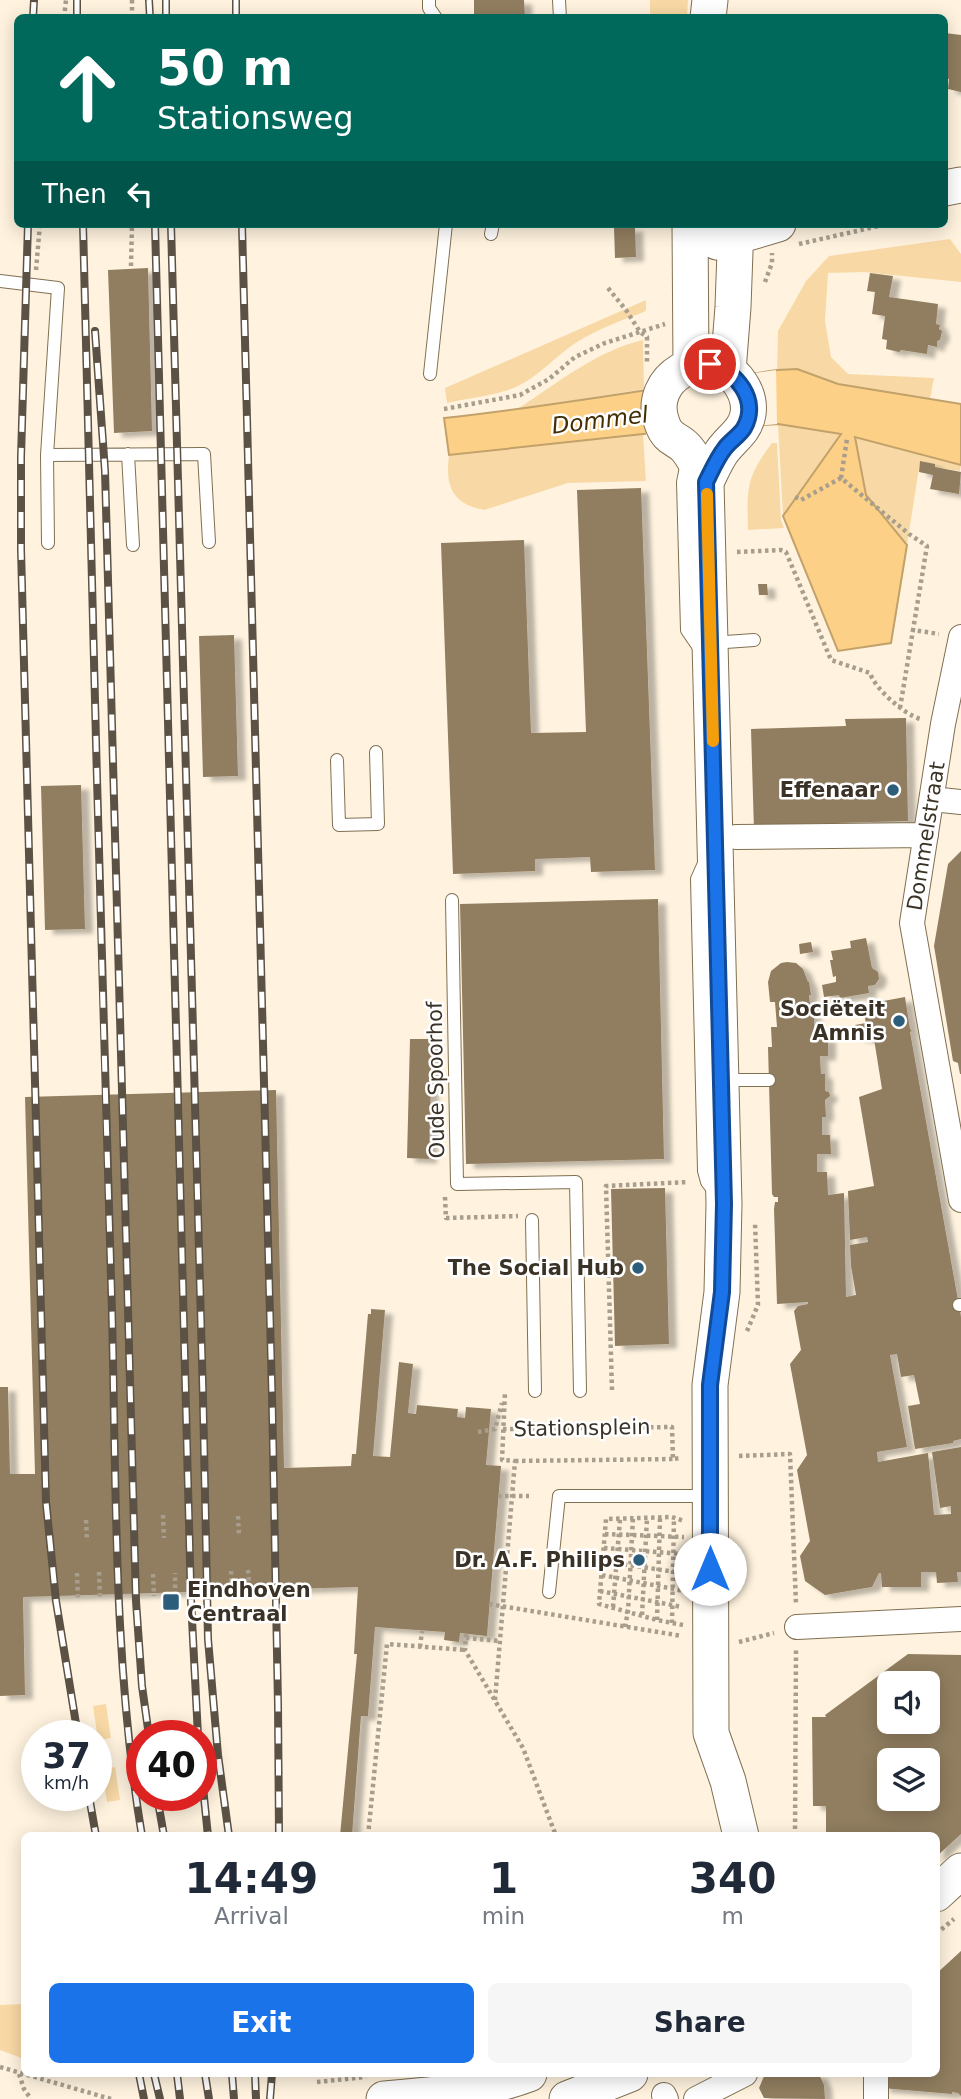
<!DOCTYPE html>
<meta charset="utf-8">
<style>
:root{--surface:#fff;--page:#f6f6f7;--text:#1f2937;--muted:#747a83;--accent:#1a73e8}
body{margin:0;font-family:"DejaVu Sans",sans-serif;background:var(--page);color:var(--text);height:100vh;display:flex;flex-direction:column;font-size:26px;white-space:nowrap}
*{box-sizing:border-box;margin:0}
p{font-size:23px;color:var(--muted)}
.icon{flex:none;width:38px;height:38px;fill:none;stroke:currentColor;stroke-width:2;stroke-linecap:round;stroke-linejoin:round}
.map{position:relative;flex:1;overflow:hidden}
.sheet{position:absolute;left:21px;top:1832px;width:919px;height:245px;display:flex;flex-direction:column;background:var(--surface);border-radius:10px;box-shadow:0 4px 18px #0003}
.sheet>*{flex:none}
.hud{position:absolute;left:14px;top:14px;width:934px;height:214px;border-radius:10px;box-shadow:0 4px 18px #0003;background:#00695c;color:#fff;overflow:hidden}
.fabs{position:absolute;left:877px;top:1671px;display:grid;gap:14px}
.fabs a{display:grid;place-items:center;width:63px;height:63px;border-radius:10px;background:var(--surface);box-shadow:0 4px 18px #0003;font-size:35px}
.speed{position:absolute;left:21px;top:1720px;display:flex;gap:14px;font-size:35px;font-weight:700;text-align:center}
.speed>*{display:grid;place-content:center;width:91px;height:91px;border-radius:50%;background:var(--surface);box-shadow:0 4px 18px #0003;line-height:1}
.speed small{font-size:18px;font-weight:400}
.speed .limit{border:10px solid #d22;background:#fff;color:#111}
.pin{position:absolute;display:grid;place-items:center;width:60px;height:60px;color:#fff;margin:-30px;border:4px solid #fff;border-radius:50%;box-shadow:0 2px 7px #0007}
.me{position:absolute;width:77px;margin:-38px;rotate:0deg;stroke-linejoin:round;filter:drop-shadow(0 0 5px #0008)}
.turn{display:flex;align-items:center;gap:24px;height:147px;padding:0 28px;font-size:32px}
.turn .icon{width:91px;height:91px;stroke-width:2.5}
.turn b{display:block;font-size:49px;line-height:60px}
.then{display:flex;align-items:center;height:66px;padding:0 28px;background:#0003;gap:14px;font-size:26px}
.eta{display:flex;justify-content:space-evenly;align-items:center;height:119px;text-align:center}
.eta b{font-size:42px;font-weight:700;line-height:49px}
.action{display:flex;gap:14px;margin-top:auto;padding:14px 28px}
.action a{flex:1;height:80px;border-radius:10px;background:var(--accent);color:#fff;font-size:28px;font-weight:700;line-height:80px;text-align:center}
.action a+a{background:var(--page);color:var(--text)}
.map>svg:first-child{display:block}
.green{fill:#f8d9a6}
.water{fill:#fcd087;stroke:#c2a16a;stroke-width:2}
.pier{fill:#fff3df}
.building{fill:#917e61;fill-rule:evenodd;filter:url(#shadow)}
.lines{fill:none;stroke-linecap:round;stroke-linejoin:round}
.lane-casing{stroke:#816f52;stroke-width:14}
.street-casing{stroke:#816f52;stroke-width:26}
.secondary-casing{stroke:#816f52;stroke-width:37}
.path{stroke:#a89e8d;stroke-width:4.5;stroke-dasharray:3.5 3.5;stroke-linecap:butt}
.lane{stroke:#fff;stroke-width:12}
.street{stroke:#fff;stroke-width:24}
.secondary{stroke:#fff;stroke-width:35}
.rail-casing{stroke:#5b5245;stroke-width:8}
.rail{stroke:#fff;stroke-width:5;stroke-dasharray:16;stroke-linecap:butt}
.route-casing{stroke:#114b97;stroke-width:18}
.route{stroke:#1a73e8;stroke-width:12}
.slow{stroke:#f59e0b;stroke-width:12}
.poi-dot{fill:#2c5e7b;stroke:#fff;stroke-width:2.5}
.labels{text-anchor:middle;stroke-width:5;stroke-linejoin:round;paint-order:stroke}
.poi-label{font-size:21px;font-weight:bold;fill:#3a3226;stroke:#fff;text-anchor:end}
.street-label{font-size:21px;fill:#3a3226;stroke:#fff}
.water-label{font-size:23px;font-style:italic;fill:#442e03;stroke:#fff}
</style>
<div class="map">
<svg width="961" height="2099" viewBox="0 0 961 2099">
<defs>
<filter id="shadow"><feDropShadow dx="8" dy="4.5" stdDeviation="2" flood-color="#0004"/></filter>
</defs>
<rect width="100%" height="100%" fill="#fff3df"/>
<!-- green -->
<path class="green" d="M650,0H688L687,17H650Z
M950,239L961,254V282L864,272L828,273L825,321L831,357L848,374L934,378L930,399L838,384L797,369L777,370L778,331L806,281L829,256Z
M646,300V311C623,320 598,329 577,342C555,356 540,376 516,387C495,396 470,398 447,403L445,388Z
M643,340L644,389L516,410C556,384 596,351 643,340Z
M778,424L842,434L783,516Z
M643,434L646,481L568,483L484,510C452,504 445,486 449,455Z
M855,437L961,465L960,471L935,467V464L920,462L907,545L866,495Z
M772,443H777L781,520L784,528L748,530C747,487 746,478 772,443Z
M106,1704L111,1738L98,1740L93,1706Z
M115,1767L120,1800L107,1802L102,1770Z
M24,2004V2059L0,2050V2005Z"/>
<!-- water -->
<path class="water" d="M797,369L838,384L961,404V465L855,437L866,495L907,545L891,643L838,651L783,516L841,434L778,424L643,434L449,455L444,418C556,406 666,386 777,370Z"/>
<!-- pier -->
<path class="pier" d="M776,370L777,424L646,437L645,388Z"/>
<!-- building -->
<path class="building" d="M474,0H524L525,18H474Z
M945,33L961,35V92L948,89L949,79L945,78Z
M635,227L636,257L615,258L614,228Z
M148,268L152,431L114,433L108,270Z
M870,273L893,276L889,297L938,304L936,324L940,325L939,329L942,331L940,340L937,341V347L928,345L927,354L901,350L899,352L886,349L887,340L882,339L885,316L872,314L875,292L867,291Z
M920,461L935,464V467L961,472L959,494L930,489L933,475L919,472Z
M641,488L655,870L591,872L590,857L535,859V871L453,874L441,543L524,540L531,733L586,732L577,490Z
M758,584H767L768,595H759Z
M234,635L238,776L203,777L199,636Z
M906,718L908,821L799,824L800,830L754,831L751,729L846,726L845,719Z
M81,785L85,929L45,930L41,786Z
M961,851V1074H960L958,1063L953,1061L934,946L948,864Z
M658,899L664,1159L466,1164L460,904Z
M866,938L872,968L878,972L879,979L875,985L868,986L869,993L840,998L839,995L824,997L822,985L836,982V976L833,977L830,960H833L831,951L851,948L850,941Z
M811,942L813,952L800,954L799,944Z
M787,962L796,963L803,969L808,982H809L811,995H809L811,1015H814V1037H828V1056H820L821,1074H825V1091L829,1092L830,1096L825,1100L826,1117H822V1135H830L831,1154H817V1172H827L828,1195L844,1193L846,1297L856,1295L851,1266L850,1245L868,1242L867,1237L850,1240L848,1191L874,1186L859,1097L882,1089L874,1039L857,1037L855,1025L866,1023L864,1014L869,1013L867,1004L905,997L910,1029L912,1031L910,1032L912,1043L961,1317V1439L953,1441V1443L915,1449L908,1406L920,1404L914,1375L901,1377L897,1354L890,1355L907,1447L877,1452L878,1462L928,1453L934,1515L951,1514V1506L940,1508L932,1452L961,1447V1572H957L958,1582L937,1583L936,1572H921V1587H882L881,1573H879L872,1587L825,1595L805,1581L800,1556L810,1541L797,1470L807,1455L790,1364L801,1350L794,1311L798,1306L808,1304V1302L777,1304L774,1209L775,1202H778V1197H774L772,1194L768,1047H772L771,1027H777L775,1002H770L768,982L771,971L781,963Z
M410,1039H432L429,1159L407,1158Z
M276,1090L284,1468L351,1466L352,1454H356L368,1314H371V1309L385,1310L373,1456L390,1457L399,1362L413,1364L408,1413L416,1414L417,1405L458,1409L457,1417L465,1418L466,1407L491,1409L486,1465L501,1466L487,1636L460,1633L459,1642L444,1640L445,1632L375,1627L368,1716H361L352,1836H340L357,1654H354L358,1587L23,1597L25,1695L0,1696V1387H8L10,1474H35L25,1097Z
M665,1188L669,1344L615,1346L611,1189Z
M908,1654L961,1655V1834L936,1857V1836H826V1806H813L812,1717H826L825,1715ZM889,1684H928V1722H889ZM889,1760H928V1799H889Z
M961,1951V2096L958,2093L952,2092V2094L882,2088L883,2074H936V1974Z
M765,2074H819L824,2085L825,2099L764,2098L759,2088Z"/>
<g class="lines">
<defs>
<path id="lane" d="M429,0V8L436,18
M559,0L560,18
M491,234L493,224
M0,281L58,288L47,455L48,543
M430,374L446,224
M128,454L133,545
M47,455L204,454L209,542
M687,462L683,482L687,630L702,652
M711,643L754,640
M337,760L339,825L378,824L376,752
M705,861L697,879L704,1171L707,1182L714,1191
M452,900L457,1184L576,1182L580,1391
M722,1080H769
M532,1220L535,1391
M959,1305H961
M549,1592L559,1496H710"/>
<path id="street" d="M961,637L943,724L912,923L961,1200
M932,799L961,802
M736,837L926,835
M797,1627L961,1619
M664,2095L666,2099
M696,2099L745,2074
M876,2099V2074"/>
<path id="secondary" d="M708,18L710,0
M945,188L961,185
M690,224L691,366
M717,242L778,224
M728,371L733,307L736,224
M706,482C700,471 695,459 687,449C678,438 668,441 662,423C645,378 706,343 737,379C745,389 750,401 748,414C745,432 730,439 721,453C715,462 711,472 706,482L724,1204L722,1292L710,1385L711,1733L728,1781L741,1836
M936,1894L961,1871
M384,2099C432,2095 484,2091 529,2074
M567,2099L630,2074"/>
</defs>
<!-- lane casing -->
<use href="#lane" class="lane-casing"/>
<!-- street casing -->
<use href="#street" class="street-casing"/>
<!-- secondary casing -->
<use href="#secondary" class="secondary-casing"/>
<!-- path -->
<path class="path" d="M132,0V18
M64,18L66,0
M799,244L888,224
M131,266L132,224
M36,270L40,224
M765,282L772,263V253
M608,288L626,310L640,332L647,337V362
M444,409L520,395L549,379L575,357L605,343L665,324
M841,478L847,439
M795,497L801,500L841,478L909,534L927,546L913,630L939,634
M737,552L781,550L786,552L831,660L870,673C875,689 904,714 920,719
M900,708L913,630
M445,1197L446,1218L518,1216
M747,1331L758,1305L755,1223
M612,1390L606,1186L688,1182
M503,1429L672,1427L673,1459L681,1458
M478,1432L495,1429L502,1403
M739,1456L790,1454L796,1604
M515,1461L673,1459
M498,1496H529
M163,1515L164,1538
M238,1516L239,1536
M86,1520L87,1541
M605,1534L684,1537
M604,1548L683,1554
M603,1561L675,1572
M248,1570L250,1592
M231,1571L232,1593
M99,1572L100,1598
M77,1573L78,1599
M153,1574L154,1596
M602,1575L684,1591
M600,1591L682,1607
M175,1595V1573
M489,1604L682,1636
M613,1607L620,1519
M642,1615L647,1518
M657,1620L660,1518
M672,1623L674,1518
M683,1625L657,1620L599,1604L606,1519L672,1517L684,1521
M625,1627L628,1611L633,1518
M466,1634L465,1650L523,1748L556,1836
M466,1638L500,1641
M739,1642L774,1633
M420,1647L422,1631
M495,1700L515,1461L502,1460L505,1392
M368,1836L387,1644L465,1650
M795,1836L796,1648
M936,1934L954,1919
M0,2067L111,2099
M19,2074L24,2089L31,2099
M317,2082L366,2077"/>
<!-- lane -->
<use href="#lane" class="lane"/>
<!-- street -->
<use href="#street" class="street"/>
<!-- secondary -->
<use href="#secondary" class="secondary"/>
<defs>
<path id="rail" d="M77,0V18
M149,0L150,18
M166,0V18
M236,0V18
M33,18L34,0
M28,224L21,457V549L46,1502L56,1601L78,1736
M83,224C92,575 100,927 111,1278C117,1464 111,1651 142,1836
M155,224L191,1600L198,1736
M171,224L203,1397L208,1639L218,1755L229,1836
M242,224L272,1395L278,1704L279,1836
M95,331L105,471L136,1601L142,1686L149,1736
M201,1768L208,1836
M89,1796L96,1836
M157,1796L164,1836
M139,2074L144,2099
M154,2074L160,2099
M177,2074L180,2099
M205,2074L209,2099
M232,2074L234,2099
M255,2074L256,2099
M270,2099L272,2074"/>
</defs>
<!-- rail casing -->
<use href="#rail" class="rail-casing"/>
<!-- rail -->
<use href="#rail" class="rail"/>
</g>
<g class="lines">
<defs>
<path id="route" d="M710,364C736,371 760,400 744,428C740,435 730,441 725,448C717,458 712,470 706,482L724,1204L722,1292L710,1385V1569"/>
</defs>
<!-- route casing -->
<use href="#route" class="route-casing"/>
<!-- route -->
<use href="#route" class="route"/>
<!-- slow -->
<path class="slow" d="M707,494L713,741"/>
</g>
<!-- markers -->
<g class="poi-dot">
<circle cx="893" cy="790" r="7"/>
<circle cx="899" cy="1021" r="7"/>
<circle cx="638" cy="1268" r="7"/>
<circle cx="639" cy="1560" r="7"/>
<rect x="162" y="1593" width="18" height="18" rx="3.5"/>
</g>
<g class="labels">
<!-- poi labels -->
<g class="poi-label">
<text x="879" y="797">Effenaar</text>
<text x="885" y="1016">Sociëteit<tspan x="885" dy="24">Amnis</tspan></text>
<text x="624" y="1275">The Social Hub</text>
<text x="625" y="1567">Dr. A.F. Philips</text>
<text x="187" y="1597" text-anchor="start">Eindhoven<tspan x="187" dy="24">Centraal</tspan></text>
</g>
<!-- street labels -->
<g class="street-label">
<text transform="translate(926 836) rotate(-81)" y="7">Dommelstraat</text>
<text transform="translate(436 1080) rotate(-91)" y="7">Oude Spoorhof</text>
<text transform="translate(582 1428) rotate(-1)" y="7">Stationsplein</text>
</g>
<!-- water labels -->
<g class="water-label">
<text transform="translate(600 420) rotate(-7)" y="8">Dommel</text>
</g>
</g>
</svg>
<div class="fabs">
<a><svg class="icon" aria-label="sound" viewBox="0 0 24 24"><path d="M4 9h4l5-4v14l-5-4H4zM17 9q2 3 0 6"/></svg></a>
<a><svg class="icon" aria-label="layers" viewBox="0 0 24 24"><path d="M12 4l9 5-9 5-9-5zM3 14l9 5 9-5"/></svg></a>
</div>
<div class="speed"><div>37<small>km/h</small></div><div class="limit">40</div></div>
<div class="pin" style="left:710px;top:364px;background:#d93025"><svg class="icon" aria-label="arrive" viewBox="0 0 24 24"><path d="M6 21V4h12l-3 4 3 4H6"/></svg></div>
<svg class="me" style="left:710px;top:1569px" viewBox="-20 -20 40 40"><circle r="19" fill="#fff"/><path d="M0-13L10 11 0 6-10 11z" fill="#1a73e8"/></svg>
<div class="hud">
<div class="turn"><svg class="icon" aria-label="ahead" viewBox="0 0 24 24"><path d="M12 20V5M6 11l6-6 6 6"/></svg><div><b>50 m</b>Stationsweg</div></div>
<div class="then">Then<svg class="icon" aria-label="left" viewBox="0 0 24 24"><path d="M17 20v-9H6M10 6l-5 5 5 5"/></svg></div>
</div>
<section class="sheet">
<div class="eta">
<div><b>14:49</b><p>Arrival</p></div>
<div><b>1</b><p>min</p></div>
<div><b>340</b><p>m</p></div>
</div>
<div class="action"><a>Exit</a><a>Share</a></div>
</section>
</div>
